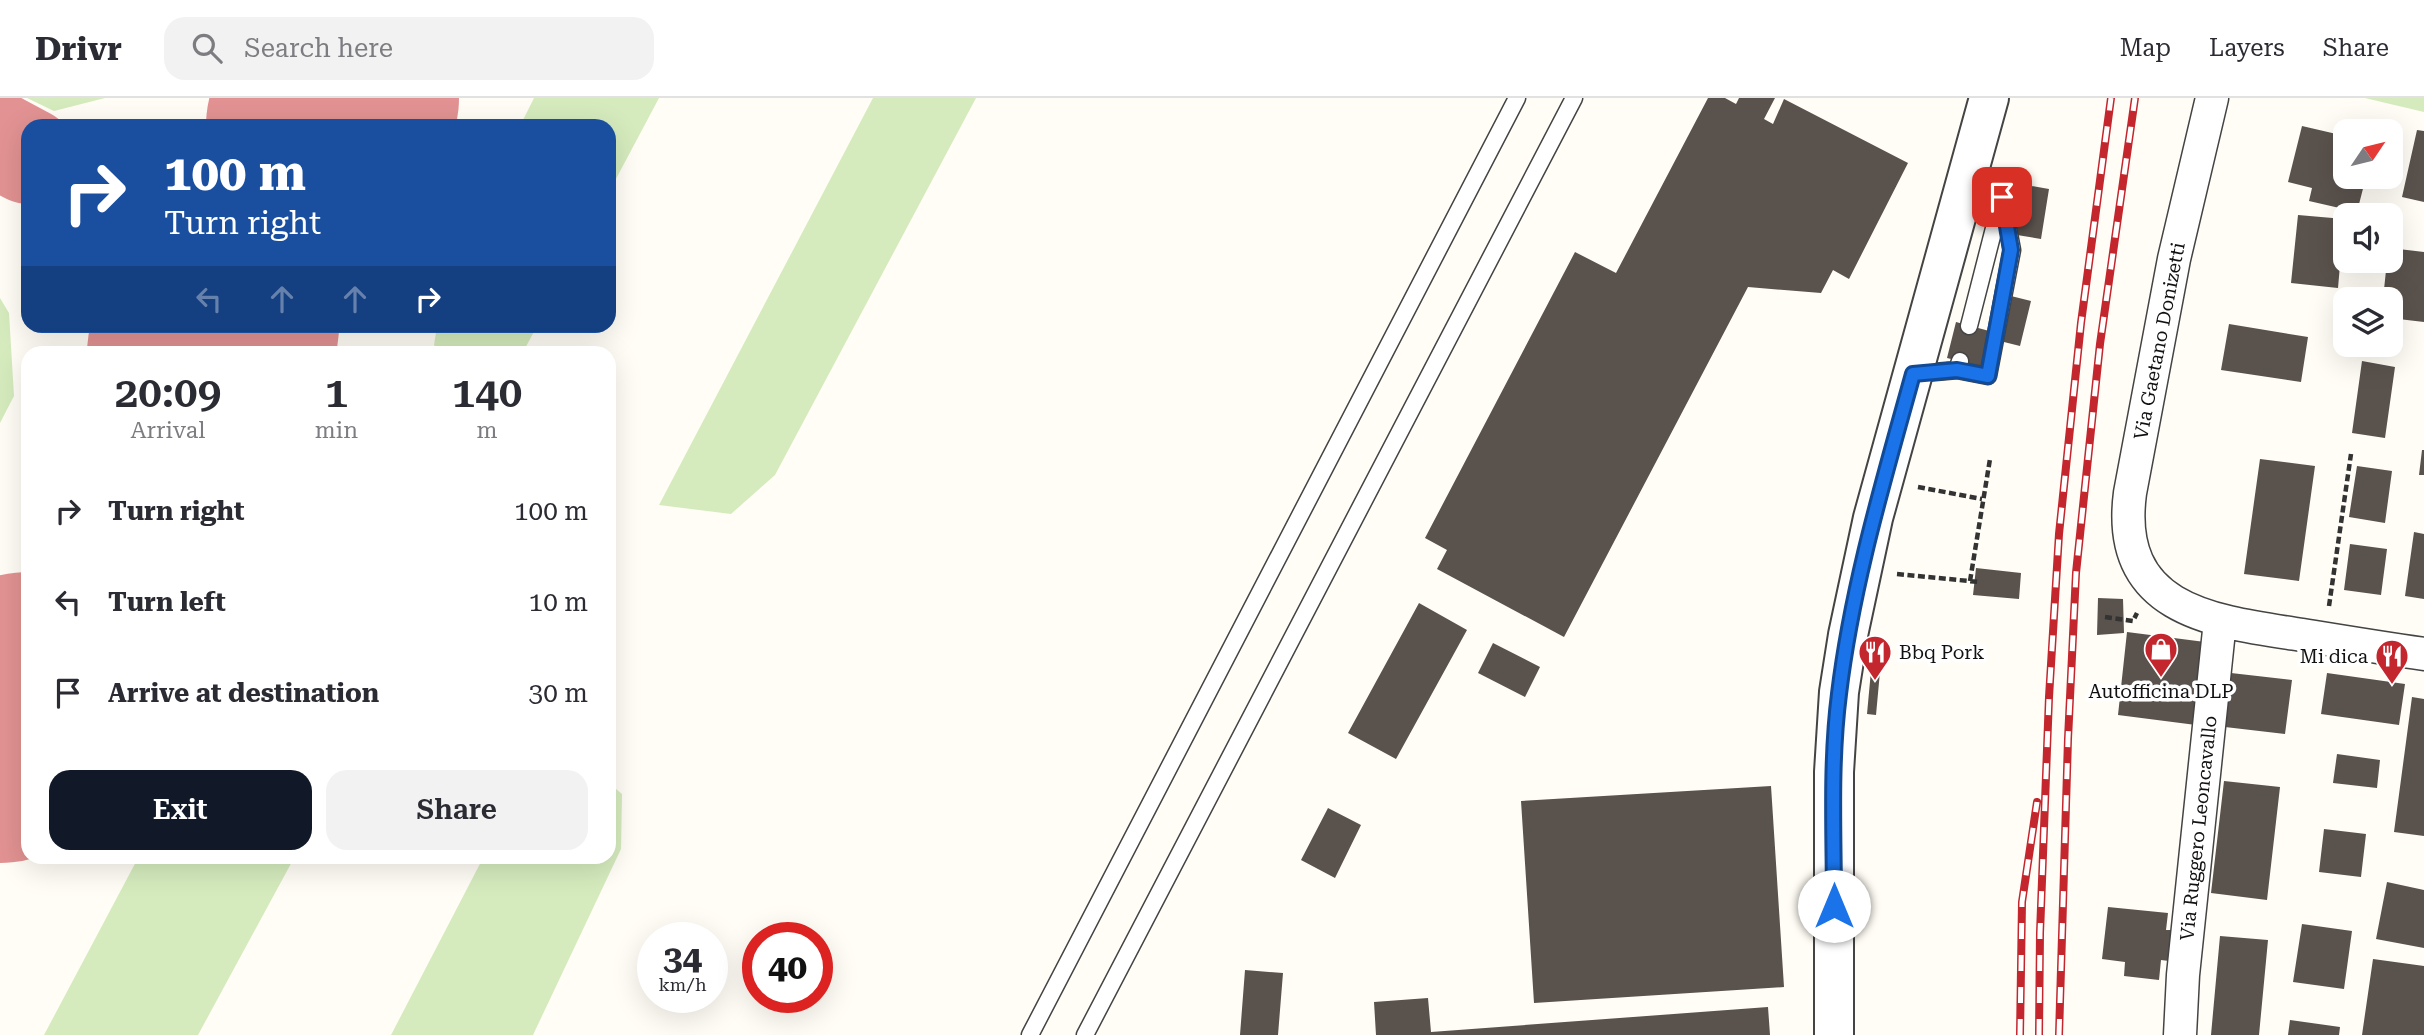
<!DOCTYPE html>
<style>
:root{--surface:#fff;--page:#f2f2f3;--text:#2b2b33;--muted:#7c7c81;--line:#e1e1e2;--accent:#111827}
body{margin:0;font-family:"Roboto Serif",serif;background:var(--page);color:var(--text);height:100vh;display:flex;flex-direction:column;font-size:26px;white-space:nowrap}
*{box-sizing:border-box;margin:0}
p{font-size:23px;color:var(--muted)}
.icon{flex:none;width:38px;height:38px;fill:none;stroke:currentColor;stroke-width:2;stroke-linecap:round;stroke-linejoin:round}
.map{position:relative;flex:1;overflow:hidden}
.details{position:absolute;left:21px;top:248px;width:595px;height:518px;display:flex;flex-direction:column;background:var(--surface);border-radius:21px;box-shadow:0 7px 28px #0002}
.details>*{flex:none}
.banner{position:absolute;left:21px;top:21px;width:595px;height:214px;border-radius:21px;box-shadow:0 7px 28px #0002;background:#1a4fa0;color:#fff;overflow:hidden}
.needle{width:46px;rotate:55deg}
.tools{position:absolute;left:2333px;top:21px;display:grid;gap:14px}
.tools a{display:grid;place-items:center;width:70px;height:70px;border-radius:14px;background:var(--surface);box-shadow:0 7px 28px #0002;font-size:35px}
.speed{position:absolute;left:637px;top:824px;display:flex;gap:14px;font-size:35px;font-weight:700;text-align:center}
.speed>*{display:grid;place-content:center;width:91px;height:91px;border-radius:50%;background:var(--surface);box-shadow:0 7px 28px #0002;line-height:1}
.speed small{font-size:18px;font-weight:400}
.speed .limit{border:10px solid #d22;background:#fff;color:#111}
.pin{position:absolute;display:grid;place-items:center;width:60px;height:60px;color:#fff;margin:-30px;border-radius:14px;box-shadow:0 4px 10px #0006}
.me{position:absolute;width:77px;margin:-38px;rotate:0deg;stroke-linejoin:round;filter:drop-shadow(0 0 5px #0008)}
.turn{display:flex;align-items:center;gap:24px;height:147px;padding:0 28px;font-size:32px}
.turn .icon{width:91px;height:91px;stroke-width:2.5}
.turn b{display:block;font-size:49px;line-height:60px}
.lanes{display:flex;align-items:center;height:66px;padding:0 28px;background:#0003;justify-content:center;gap:35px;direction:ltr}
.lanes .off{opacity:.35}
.eta{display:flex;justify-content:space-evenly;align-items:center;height:119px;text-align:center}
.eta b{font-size:42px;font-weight:600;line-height:49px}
.button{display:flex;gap:14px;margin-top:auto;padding:14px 28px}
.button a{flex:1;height:80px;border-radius:21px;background:var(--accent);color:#fff;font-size:28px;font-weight:600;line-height:80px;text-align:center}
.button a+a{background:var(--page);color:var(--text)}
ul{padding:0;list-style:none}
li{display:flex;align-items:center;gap:21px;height:91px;padding:0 28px}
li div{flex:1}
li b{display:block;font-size:26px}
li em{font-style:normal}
header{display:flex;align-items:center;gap:42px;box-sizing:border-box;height:98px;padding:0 35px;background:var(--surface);border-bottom:2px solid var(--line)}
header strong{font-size:33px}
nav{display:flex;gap:38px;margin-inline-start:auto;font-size:24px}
.search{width:490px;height:63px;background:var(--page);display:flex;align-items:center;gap:18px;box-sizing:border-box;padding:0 24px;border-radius:21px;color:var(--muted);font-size:26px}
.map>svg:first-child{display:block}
.green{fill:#d5ebbd}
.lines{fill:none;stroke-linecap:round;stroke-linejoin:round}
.taxiway{stroke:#e29292;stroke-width:96}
.runway{stroke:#e29292;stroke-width:238}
.building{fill:#5a524d}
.service-casing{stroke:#444;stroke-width:19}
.minor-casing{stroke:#444;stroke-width:35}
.tertiary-casing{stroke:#444;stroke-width:42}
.path{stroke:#333;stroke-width:4.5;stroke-dasharray:7 3.5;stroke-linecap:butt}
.service{stroke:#fff;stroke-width:16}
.minor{stroke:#fff;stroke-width:32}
.tertiary{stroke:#fff;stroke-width:38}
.rail-casing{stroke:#c4262e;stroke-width:8}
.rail{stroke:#fff;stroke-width:5;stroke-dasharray:16;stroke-linecap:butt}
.route-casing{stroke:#114b97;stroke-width:18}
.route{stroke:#1a73e8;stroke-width:12}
.labels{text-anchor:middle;stroke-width:7;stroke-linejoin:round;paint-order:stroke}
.street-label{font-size:19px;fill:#111;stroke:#fff}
.poi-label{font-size:19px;fill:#111;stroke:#fff;text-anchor:start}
</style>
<header>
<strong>Drivr</strong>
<div class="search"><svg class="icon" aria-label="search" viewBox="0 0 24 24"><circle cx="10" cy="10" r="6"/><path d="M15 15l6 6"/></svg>Search here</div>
<nav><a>Map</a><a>Layers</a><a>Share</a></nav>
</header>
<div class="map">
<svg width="2424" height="937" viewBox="0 0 2424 937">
<rect width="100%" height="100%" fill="#fffdf5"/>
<!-- green -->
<path class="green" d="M27,0H105L54,13Z
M534,0H659L609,94V28H520Z
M873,0H976L775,377L731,416L659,407Z
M2365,0H2424V14Z
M0,200L9,215L14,298L0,325Z
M437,228H537L522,256L441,255L434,247Z
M609,685L622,696L621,751L533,937H391L483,760H609Z
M138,760H294L198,937H44Z"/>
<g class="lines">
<!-- taxiway -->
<path class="taxiway" d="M0,43L28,58
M186,228L187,256"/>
<!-- runway -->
<path class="runway" d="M325,28L340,0
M206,256L220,228
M0,646L28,593"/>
</g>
<!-- building -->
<path class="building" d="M1708,0H1725L1736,6L1739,0H1775L1764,21L1773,26L1784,1L1908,65L1849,181L1833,172L1821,195L1748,189L1564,539L1437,471L1447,452L1425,440L1575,154L1616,175Z
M2302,28L2345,38V79H2366L2357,114L2309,103L2312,90L2288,84Z
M2417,32L2424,33V104L2402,99Z
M2020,86L2049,91L2041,141L2011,136Z
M2298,117L2344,121L2338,190L2291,185Z
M2390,150L2424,154V224L2390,220V201H2383L2387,163H2390Z
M2011,198L2031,203L2020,248L2000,243Z
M1956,224L1993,234L1984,269L1947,260Z
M2229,226L2308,239L2301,284L2221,272Z
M2362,263L2395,269L2385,340L2352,335Z
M2422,352H2424V377H2419Z
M2260,361L2315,368L2299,483L2244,476Z
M2357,368L2392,373L2385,425L2349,419Z
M2414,434L2424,436V501L2405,498Z
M2350,446L2387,451L2381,497L2344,492Z
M1976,470L2021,475L2019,501L1973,497Z
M2098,500L2123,501L2124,535L2097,537Z
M1419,505L1467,532L1396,661L1348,635Z
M2127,534L2205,544L2196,627L2118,617Z
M1493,545L1540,569L1525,599L1478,575Z
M1873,551L1882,552L1876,617L1867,616Z
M2231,575L2292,582L2285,636L2225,629Z
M2327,575L2405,586L2399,627L2321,616Z
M2412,599L2424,601V738L2394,734Z
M2337,656L2380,662L2377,690L2333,685Z
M2224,683L2280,689L2267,802L2211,795Z
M1771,688L1784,889L1534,905L1521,703Z
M1328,710L1361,727L1335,780L1301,762Z
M2324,731L2366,736L2361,779L2319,774Z
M2387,784L2424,792V850L2376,841Z
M2108,809L2168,815L2166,832H2172L2169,863L2161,862L2159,882L2124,878L2125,864L2102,861Z
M2302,826L2352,833L2344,891L2293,884Z
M2220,838L2268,842L2259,937H2211Z
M2373,861L2424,868V937H2362Z
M1245,872L1283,875L1278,937H1240Z
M1428,900L1431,934L1768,909L1770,937H1376L1374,904Z
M2290,922L2340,929L2339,937H2288Z"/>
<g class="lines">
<defs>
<path id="service" d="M1969,228L2002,99L1974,67
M1957,272L1988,278L2012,152L2002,99
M1913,276L1957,272L1960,263
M1030,937L1517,0
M1085,937L1574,0"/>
<path id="minor" d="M2212,0L2174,161L2130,395C2115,510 2208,523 2296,536C2339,543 2381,550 2424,556
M2180,937L2183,877L2220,523"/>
<path id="tertiary" d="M1834,937V674L1839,594L1848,537L1873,420L1989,0"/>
</defs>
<!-- service casing -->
<use href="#service" class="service-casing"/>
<!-- minor casing -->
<use href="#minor" class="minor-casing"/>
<!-- tertiary casing -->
<use href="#tertiary" class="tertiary-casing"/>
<!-- path -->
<path class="path" d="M1918,389L1982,401
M1897,476L1979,484
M1970,483L1990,361
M2329,508L2351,356
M2105,519L2133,523L2137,515"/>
<!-- service -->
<use href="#service" class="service"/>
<!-- minor -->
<use href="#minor" class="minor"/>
<!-- tertiary -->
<use href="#tertiary" class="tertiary"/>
<defs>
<path id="rail" d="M2020,937L2022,804L2037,704
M2039,937L2040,835L2049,599L2059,436L2081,225L2111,0
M2059,937L2068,641L2076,475L2100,246L2135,0"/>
</defs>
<!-- rail casing -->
<use href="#rail" class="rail-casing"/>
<!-- rail -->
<use href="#rail" class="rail"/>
</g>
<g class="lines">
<defs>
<path id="route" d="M1834,808C1834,738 1830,666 1839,596C1852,487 1884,381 1913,276L1957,272L1988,278L2011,152L2002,99"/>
</defs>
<!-- route casing -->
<use href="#route" class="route-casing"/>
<!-- route -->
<use href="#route" class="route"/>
</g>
<!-- icons -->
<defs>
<symbol id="shop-pin" viewBox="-11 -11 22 30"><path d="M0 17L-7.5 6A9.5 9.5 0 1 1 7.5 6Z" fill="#c4262e" stroke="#fff"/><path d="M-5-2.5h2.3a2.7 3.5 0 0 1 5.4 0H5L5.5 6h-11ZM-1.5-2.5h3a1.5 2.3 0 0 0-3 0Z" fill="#fff"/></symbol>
<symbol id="restaurant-pin" viewBox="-11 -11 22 30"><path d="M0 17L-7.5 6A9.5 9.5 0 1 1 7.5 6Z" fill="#c4262e" stroke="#fff"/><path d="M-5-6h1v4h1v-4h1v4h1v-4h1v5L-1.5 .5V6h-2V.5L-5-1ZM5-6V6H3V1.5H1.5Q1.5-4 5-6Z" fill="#fff"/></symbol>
</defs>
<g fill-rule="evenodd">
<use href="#shop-pin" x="2142" y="532" width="38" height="52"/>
<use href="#restaurant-pin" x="1856" y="535" width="38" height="52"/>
<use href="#restaurant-pin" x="2373" y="539" width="38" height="52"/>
</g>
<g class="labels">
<!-- street labels -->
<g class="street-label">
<text transform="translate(2159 243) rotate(-79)" y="7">Via Gaetano Donizetti</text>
<text transform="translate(2198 730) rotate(-84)" y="7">Via Ruggero Leoncavallo</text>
</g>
<!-- poi labels -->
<g class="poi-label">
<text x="1899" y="561">Bbq Pork</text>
<text x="2368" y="565" text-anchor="end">Mi dica</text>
<text x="2161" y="600" text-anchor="middle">Autofficina DLP</text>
</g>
</g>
</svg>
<div class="tools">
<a><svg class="needle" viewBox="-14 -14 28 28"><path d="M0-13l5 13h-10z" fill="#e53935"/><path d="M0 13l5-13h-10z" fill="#7c7c81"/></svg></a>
<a><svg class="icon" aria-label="sound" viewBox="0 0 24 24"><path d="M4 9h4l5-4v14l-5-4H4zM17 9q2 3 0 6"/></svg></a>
<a><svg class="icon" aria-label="layers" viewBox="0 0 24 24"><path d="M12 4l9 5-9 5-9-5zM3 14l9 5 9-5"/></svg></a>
</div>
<div class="speed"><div>34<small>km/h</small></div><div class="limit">40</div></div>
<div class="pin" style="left:2002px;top:99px;background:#d93025"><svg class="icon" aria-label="arrive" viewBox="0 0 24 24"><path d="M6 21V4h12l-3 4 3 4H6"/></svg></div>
<svg class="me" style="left:1834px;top:808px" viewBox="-20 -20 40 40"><circle r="19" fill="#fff"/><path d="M0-13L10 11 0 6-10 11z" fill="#1a73e8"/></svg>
<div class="banner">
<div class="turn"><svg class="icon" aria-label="right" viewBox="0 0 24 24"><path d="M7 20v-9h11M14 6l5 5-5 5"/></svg><div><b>100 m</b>Turn right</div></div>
<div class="lanes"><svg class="icon off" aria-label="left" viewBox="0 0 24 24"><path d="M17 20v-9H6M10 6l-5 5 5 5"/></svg><svg class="icon off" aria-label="ahead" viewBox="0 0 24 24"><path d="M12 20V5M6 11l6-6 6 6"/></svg><svg class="icon off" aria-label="ahead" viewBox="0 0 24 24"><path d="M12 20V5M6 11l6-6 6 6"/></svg><svg class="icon" aria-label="right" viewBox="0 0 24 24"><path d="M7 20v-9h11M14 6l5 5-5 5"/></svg></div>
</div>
<section class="details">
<div class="eta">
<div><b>20:09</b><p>Arrival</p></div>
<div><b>1</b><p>min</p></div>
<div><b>140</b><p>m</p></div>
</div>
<ul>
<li><svg class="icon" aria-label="right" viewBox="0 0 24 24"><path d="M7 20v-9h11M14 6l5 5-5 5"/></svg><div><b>Turn right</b></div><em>100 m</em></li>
<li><svg class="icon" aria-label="left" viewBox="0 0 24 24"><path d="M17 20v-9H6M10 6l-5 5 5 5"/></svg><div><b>Turn left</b></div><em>10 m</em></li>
<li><svg class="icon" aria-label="arrive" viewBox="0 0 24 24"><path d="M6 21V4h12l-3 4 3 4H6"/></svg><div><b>Arrive at destination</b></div><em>30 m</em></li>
</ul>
<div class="button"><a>Exit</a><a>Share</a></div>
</section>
</div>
